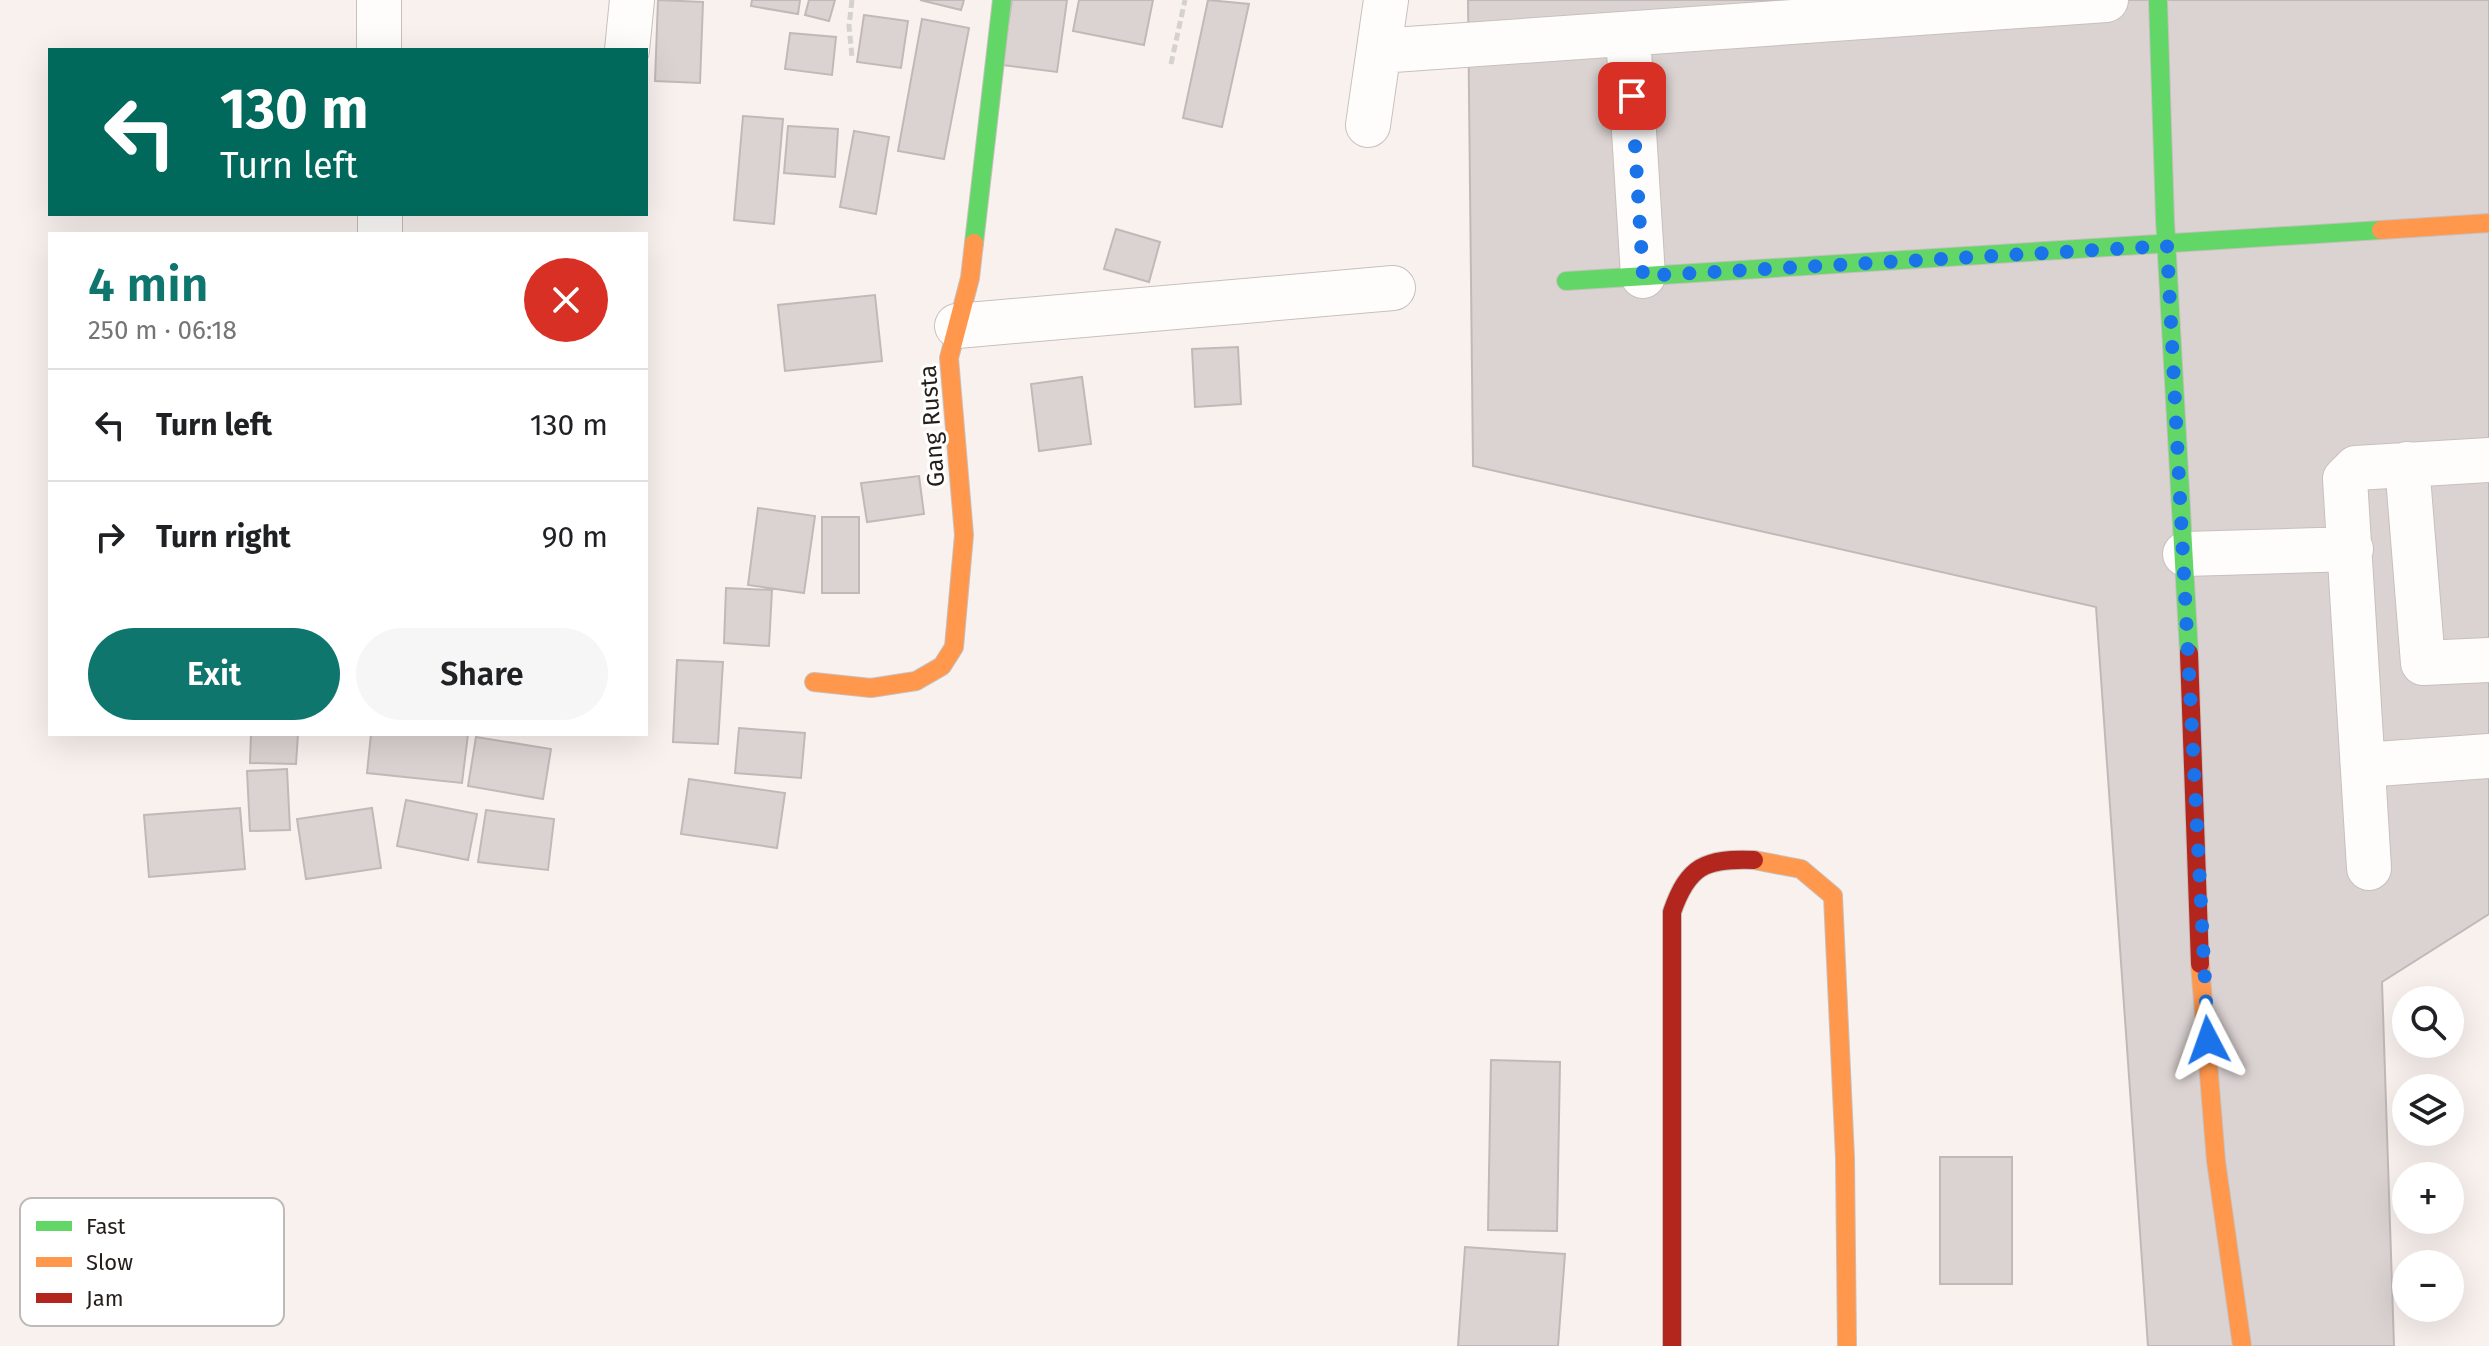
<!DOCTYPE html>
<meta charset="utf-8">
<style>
:root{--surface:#fff;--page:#f6f6f6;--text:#202124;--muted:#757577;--line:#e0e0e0;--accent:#0f766e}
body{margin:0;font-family:"Fira Sans",sans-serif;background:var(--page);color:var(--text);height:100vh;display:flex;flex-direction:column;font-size:30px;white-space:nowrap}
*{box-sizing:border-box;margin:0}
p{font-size:26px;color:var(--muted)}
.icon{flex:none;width:44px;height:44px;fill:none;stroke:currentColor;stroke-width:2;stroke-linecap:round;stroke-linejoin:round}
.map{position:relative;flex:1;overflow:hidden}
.details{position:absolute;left:48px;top:232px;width:600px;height:504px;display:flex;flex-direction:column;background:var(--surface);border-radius:0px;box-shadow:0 8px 32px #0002}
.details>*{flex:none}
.hud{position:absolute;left:48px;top:48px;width:600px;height:168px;border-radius:0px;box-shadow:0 8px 32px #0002;background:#00695c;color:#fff;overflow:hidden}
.controls{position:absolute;left:2392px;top:986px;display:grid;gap:16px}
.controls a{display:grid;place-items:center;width:72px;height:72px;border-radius:50%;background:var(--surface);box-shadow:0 8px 32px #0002;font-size:40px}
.pin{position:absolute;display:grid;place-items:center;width:68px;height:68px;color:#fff;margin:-34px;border-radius:16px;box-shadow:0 4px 12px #0006}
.me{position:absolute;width:88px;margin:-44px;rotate:356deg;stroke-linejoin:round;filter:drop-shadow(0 0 6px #0008)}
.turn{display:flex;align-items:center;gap:28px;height:168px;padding:0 40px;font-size:36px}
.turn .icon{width:104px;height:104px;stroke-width:2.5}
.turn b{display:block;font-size:56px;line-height:68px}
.round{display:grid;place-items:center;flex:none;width:84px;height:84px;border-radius:42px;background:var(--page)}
.overview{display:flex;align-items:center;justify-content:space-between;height:136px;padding:0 40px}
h1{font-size:48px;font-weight:600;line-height:60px;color:var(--accent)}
.button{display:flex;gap:16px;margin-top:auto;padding:16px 40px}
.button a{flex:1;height:92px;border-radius:48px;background:var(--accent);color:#fff;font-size:32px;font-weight:600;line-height:92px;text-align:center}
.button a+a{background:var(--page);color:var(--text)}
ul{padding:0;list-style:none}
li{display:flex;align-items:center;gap:24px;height:112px;padding:0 40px;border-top:2px solid var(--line)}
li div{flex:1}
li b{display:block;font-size:30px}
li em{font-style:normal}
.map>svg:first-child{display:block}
.building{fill:#dbd3d2;stroke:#c1b9b8;stroke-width:2}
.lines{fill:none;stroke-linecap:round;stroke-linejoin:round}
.street-casing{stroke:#c7c0bc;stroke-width:46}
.fast-casing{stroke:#c7c0bc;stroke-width:20}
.slow-casing{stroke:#c7c0bc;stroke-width:20}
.jam-casing{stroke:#c7c0bc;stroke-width:20}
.path{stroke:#d4d1cf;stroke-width:5;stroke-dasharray:8 4;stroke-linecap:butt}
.street{stroke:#fefdfc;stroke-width:44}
.fast{stroke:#63d668;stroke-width:18}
.slow{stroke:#ff974d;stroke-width:18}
.jam{stroke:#b3261e;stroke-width:18}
.route{stroke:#1a73e8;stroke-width:14;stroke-dasharray:0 25.2}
.labels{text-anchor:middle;stroke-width:6;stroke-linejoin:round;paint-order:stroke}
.street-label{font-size:24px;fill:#241d1a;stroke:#fff}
.key{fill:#fff;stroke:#bdbbba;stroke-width:2}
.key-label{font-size:22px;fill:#241d1a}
</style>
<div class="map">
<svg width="2489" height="1346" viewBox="0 0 2489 1346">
<rect width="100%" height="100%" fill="#f9f1ee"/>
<!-- building -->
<path class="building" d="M658,0L703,2L700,83L655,81Z
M752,0H800L798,14L751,6Z
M809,0H835L829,21L805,15Z
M920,0H964L961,10Z
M1012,0H1067L1057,72L1002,65Z
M1079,0H1153L1144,45L1073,31Z
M1208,0L1249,4L1222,127L1183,118Z
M1468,0H2489V914L2382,982L2394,1346H2148L2096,607L1473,466Z
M864,15L908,21L901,68L857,62Z
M922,19L969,28L944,159L898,151Z
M790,33L836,37L832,75L785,69Z
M743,116L783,119L774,224L734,220Z
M788,126L838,129L835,177L784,173Z
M854,131L889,137L876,214L840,207Z
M1116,229L1160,242L1149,282L1104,269Z
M875,295L882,361L785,371L778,305Z
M1238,347L1241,404L1195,407L1192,349Z
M1082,377L1091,444L1039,451L1031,384Z
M919,476L924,514L867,522L861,483Z
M758,508L815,516L804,593L748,585Z
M822,517H859V593H822Z
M726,588L772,590L769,646L724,643Z
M677,660L723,662L718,744L673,742Z
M739,728L805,733L801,778L735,773Z
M251,734H298L296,764L250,763Z
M371,734H468L462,783L367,773Z
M476,737L551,749L543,799L468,786Z
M287,769L290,830L250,831L247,771Z
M689,779L785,793L777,848L681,834Z
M406,800L477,814L468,860L397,846Z
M240,808L245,869L149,877L144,815Z
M372,808L381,868L306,879L297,819Z
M486,810L554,819L548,870L478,862Z
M1491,1060L1560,1062L1557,1231L1488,1230Z
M1940,1157H2012V1284H1940Z
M1465,1247L1565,1254L1558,1346H1458Z"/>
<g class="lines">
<defs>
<path id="street" d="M1628,35L1643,276
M379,50V0
M627,50L632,0
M1379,51L2106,0
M1368,125L1386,0
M380,214V234
M957,326L1393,288
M2407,464L2423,663L2489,660
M2185,554L2351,549
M2363,765L2489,756
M2369,868L2345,479L2356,468L2489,460"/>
<path id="fast" d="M2158,0L2165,220L2189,653
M974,243L1002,0
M1566,281L2381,230"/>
<path id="slow" d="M2381,230L2489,223
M814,682L871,688L916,681L942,666L954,647L964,535L949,358L970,278L974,243
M1754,860L1801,869L1833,896L1845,1158L1847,1346
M2200,964L2216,1161L2242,1346"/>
<path id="jam" d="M2189,653L2200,964
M1672,1346V912C1688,866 1705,858 1754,860"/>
</defs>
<!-- street casing -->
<use href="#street" class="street-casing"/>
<!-- fast casing -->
<use href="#fast" class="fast-casing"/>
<!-- slow casing -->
<use href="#slow" class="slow-casing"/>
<!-- jam casing -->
<use href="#jam" class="jam-casing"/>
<!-- path -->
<path class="path" d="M852,0L849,26L852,57
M1171,64L1185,0"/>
<!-- street -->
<use href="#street" class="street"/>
<!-- fast -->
<use href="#fast" class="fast"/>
<!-- slow -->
<use href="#slow" class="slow"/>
<!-- jam -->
<use href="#jam" class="jam"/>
</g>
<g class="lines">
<!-- route -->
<path class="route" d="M1632,96L1643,276L2167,246L2208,1040"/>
</g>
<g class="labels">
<!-- street labels -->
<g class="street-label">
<text transform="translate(932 426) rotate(-94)" y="8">Gang Rusta</text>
</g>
</g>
<!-- legend -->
<rect x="20" y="1198" width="264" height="128" rx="12" class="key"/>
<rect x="36" y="1221" width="36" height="10" fill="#63d668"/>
<rect x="36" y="1257" width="36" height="10" fill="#ff974d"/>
<rect x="36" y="1293" width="36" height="10" fill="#b3261e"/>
<g class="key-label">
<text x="86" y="1234">Fast</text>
<text x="86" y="1270">Slow</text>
<text x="86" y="1306">Jam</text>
</g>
</svg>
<div class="controls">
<a><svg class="icon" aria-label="search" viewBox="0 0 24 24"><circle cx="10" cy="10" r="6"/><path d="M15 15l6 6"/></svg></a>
<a><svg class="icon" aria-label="layers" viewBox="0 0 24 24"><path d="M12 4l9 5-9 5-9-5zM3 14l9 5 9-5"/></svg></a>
<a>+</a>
<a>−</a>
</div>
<div class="pin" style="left:1632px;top:96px;background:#d93025"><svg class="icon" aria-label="arrive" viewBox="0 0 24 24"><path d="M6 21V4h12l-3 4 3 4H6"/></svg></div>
<svg class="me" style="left:2208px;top:1040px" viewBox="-20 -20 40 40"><path d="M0-17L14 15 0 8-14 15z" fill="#1a73e8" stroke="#fff" stroke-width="4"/></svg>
<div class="hud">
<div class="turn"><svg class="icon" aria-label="left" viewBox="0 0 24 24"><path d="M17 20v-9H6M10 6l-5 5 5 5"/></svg><div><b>130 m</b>Turn left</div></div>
</div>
<section class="details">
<div class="overview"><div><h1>4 min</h1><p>250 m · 06:18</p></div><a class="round" style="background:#d93025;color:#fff"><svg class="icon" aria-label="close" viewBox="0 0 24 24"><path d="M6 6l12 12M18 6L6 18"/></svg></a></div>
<ul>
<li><svg class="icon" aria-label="left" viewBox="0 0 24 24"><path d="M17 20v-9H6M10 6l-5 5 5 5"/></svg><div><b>Turn left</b></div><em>130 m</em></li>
<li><svg class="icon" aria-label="right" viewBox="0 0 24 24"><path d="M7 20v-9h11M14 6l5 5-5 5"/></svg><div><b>Turn right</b></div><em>90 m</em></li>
</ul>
<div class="button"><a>Exit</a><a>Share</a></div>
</section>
</div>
